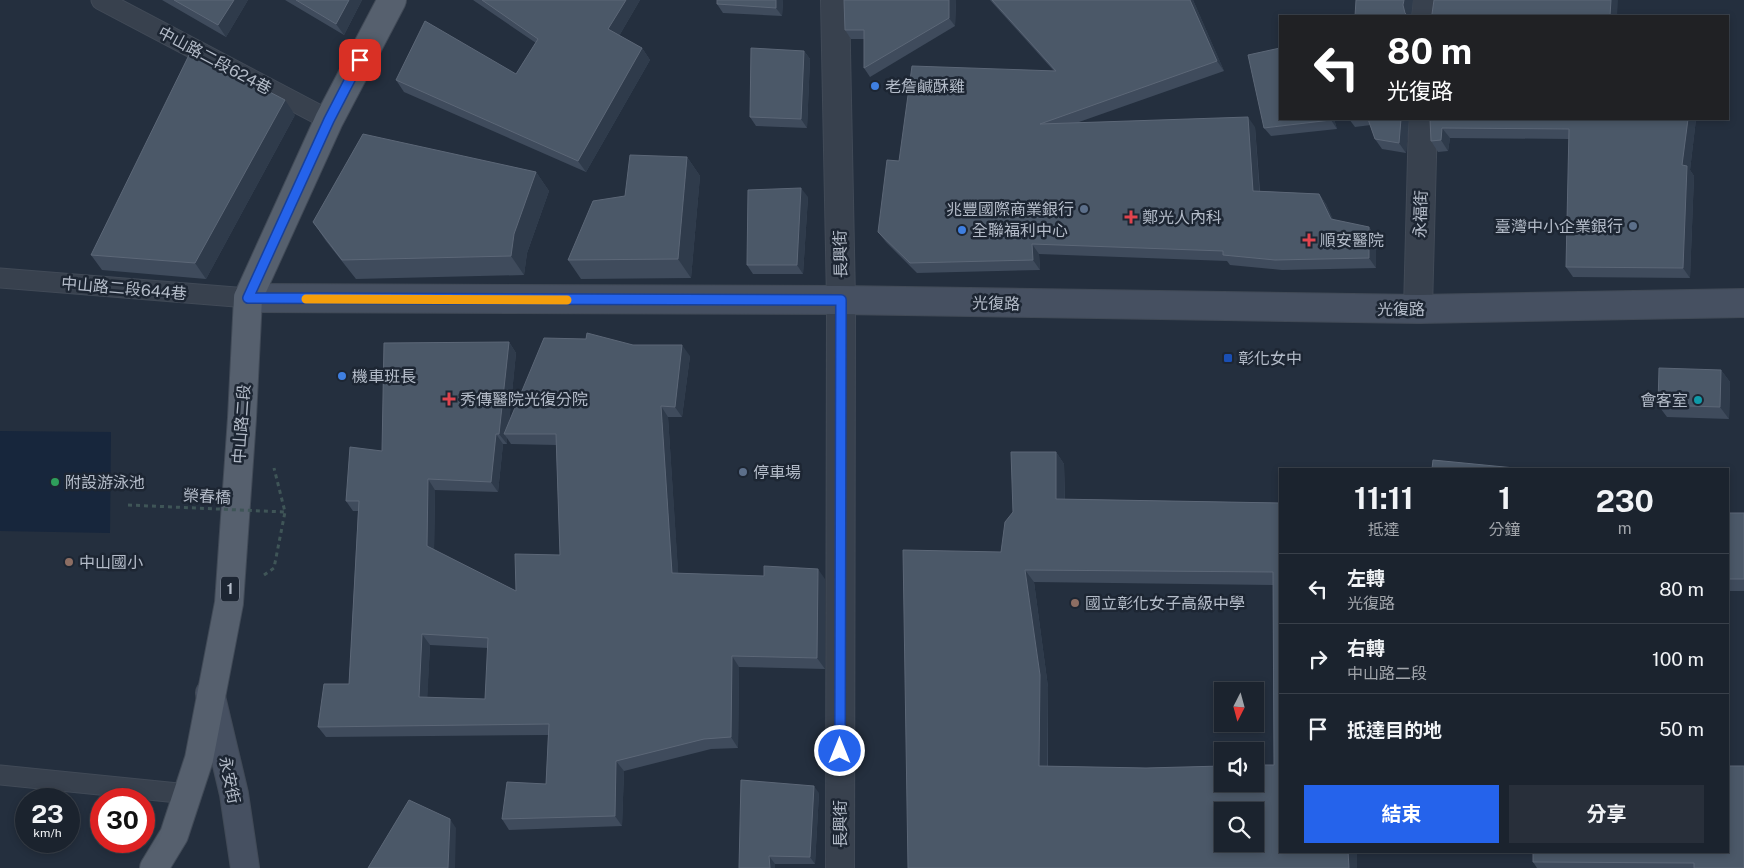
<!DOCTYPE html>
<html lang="zh-TW">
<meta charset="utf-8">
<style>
:root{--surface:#1b232e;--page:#282f3a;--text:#f1f3f6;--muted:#a0a4aa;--line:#39404a;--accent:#2563eb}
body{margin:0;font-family:"Public Sans","Noto Sans TC",sans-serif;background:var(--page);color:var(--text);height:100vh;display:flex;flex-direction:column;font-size:19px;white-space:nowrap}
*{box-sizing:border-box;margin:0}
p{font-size:16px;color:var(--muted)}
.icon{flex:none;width:28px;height:28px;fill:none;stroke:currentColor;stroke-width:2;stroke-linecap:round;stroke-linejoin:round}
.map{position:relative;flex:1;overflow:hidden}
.details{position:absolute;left:1279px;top:468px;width:450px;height:385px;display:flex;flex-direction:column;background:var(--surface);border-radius:0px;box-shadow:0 2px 8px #0003,0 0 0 1px var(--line)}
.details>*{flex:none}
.hud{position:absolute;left:1279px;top:15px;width:450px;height:105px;border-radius:0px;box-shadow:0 2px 8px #0003,0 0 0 1px var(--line);background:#202124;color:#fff;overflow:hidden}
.needle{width:32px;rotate:186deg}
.controls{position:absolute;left:1214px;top:682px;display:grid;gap:10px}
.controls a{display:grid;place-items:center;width:50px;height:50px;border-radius:0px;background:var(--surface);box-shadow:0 2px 8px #0003,0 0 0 1px var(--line);font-size:25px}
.speed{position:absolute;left:15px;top:788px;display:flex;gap:10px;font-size:25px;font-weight:700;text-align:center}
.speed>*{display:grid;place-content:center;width:65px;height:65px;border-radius:50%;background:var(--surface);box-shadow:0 2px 8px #0003,0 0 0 1px var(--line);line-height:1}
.speed small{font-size:12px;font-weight:400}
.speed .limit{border:8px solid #d22;background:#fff;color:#111}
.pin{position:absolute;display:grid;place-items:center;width:42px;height:42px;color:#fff;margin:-21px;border-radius:10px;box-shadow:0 2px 8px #0006}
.me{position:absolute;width:55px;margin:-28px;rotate:0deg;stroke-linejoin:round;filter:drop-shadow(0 0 4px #0008)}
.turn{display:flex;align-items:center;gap:18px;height:105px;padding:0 25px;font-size:22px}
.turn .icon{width:65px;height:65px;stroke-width:2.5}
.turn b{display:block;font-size:35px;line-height:42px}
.eta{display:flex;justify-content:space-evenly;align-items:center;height:85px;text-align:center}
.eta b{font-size:30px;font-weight:700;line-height:35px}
.cta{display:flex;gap:10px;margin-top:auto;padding:10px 25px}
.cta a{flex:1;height:58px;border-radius:0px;background:var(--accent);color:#fff;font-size:20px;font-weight:700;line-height:58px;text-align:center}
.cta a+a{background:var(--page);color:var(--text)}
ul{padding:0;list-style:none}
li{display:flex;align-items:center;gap:15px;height:70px;padding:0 25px;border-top:1px solid var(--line)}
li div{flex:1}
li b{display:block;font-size:19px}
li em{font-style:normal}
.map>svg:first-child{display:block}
.water{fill:#17263c}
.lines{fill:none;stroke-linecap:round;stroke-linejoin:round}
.lane-casing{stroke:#414a57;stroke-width:21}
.street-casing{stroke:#414a57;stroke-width:30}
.secondary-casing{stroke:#414a57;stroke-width:30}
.primary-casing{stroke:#414a57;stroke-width:30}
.path{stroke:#3f5557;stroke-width:3;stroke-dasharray:4 4;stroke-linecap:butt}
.lane{stroke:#38414e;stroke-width:19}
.street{stroke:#38414e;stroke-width:28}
.secondary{stroke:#465061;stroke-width:28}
.primary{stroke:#56606e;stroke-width:28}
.path-bridge{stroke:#3f5557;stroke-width:3;stroke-dasharray:4 4;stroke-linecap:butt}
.wall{fill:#3f4b5c;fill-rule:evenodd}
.shaded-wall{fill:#2f3b4b}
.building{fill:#4b5868;stroke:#5c6777;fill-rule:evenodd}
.route-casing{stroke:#184099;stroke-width:12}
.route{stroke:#2563eb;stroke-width:9}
.slow{stroke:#f59e0b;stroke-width:9}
.shop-dot{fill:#3f7fe0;stroke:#1d2633;stroke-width:2}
.service-dot{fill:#5c6f8a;stroke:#1d2633;stroke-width:2}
.health-dot{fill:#e0444e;stroke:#1d2633;stroke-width:2}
.transit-dot{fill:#1a4fb4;stroke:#1d2633;stroke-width:2}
.culture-dot{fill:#0f9aa8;stroke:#1d2633;stroke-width:2}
.leisure-dot{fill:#2e9e5b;stroke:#1d2633;stroke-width:2}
.education-dot{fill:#8d6e63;stroke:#1d2633;stroke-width:2}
.labels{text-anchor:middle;stroke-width:5;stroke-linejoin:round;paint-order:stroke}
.shield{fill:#1d2633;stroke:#878f9c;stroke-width:1}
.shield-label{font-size:15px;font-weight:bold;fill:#b4bcc9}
.street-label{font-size:16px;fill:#b4bcc9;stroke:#1d2633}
.poi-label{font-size:16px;fill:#b4bcc9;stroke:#1d2633;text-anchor:start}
</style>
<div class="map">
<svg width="1744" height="868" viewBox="0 0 1744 868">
<rect width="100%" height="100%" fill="#242f3e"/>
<!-- water -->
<path class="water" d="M0,431L111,432L110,533L0,531Z"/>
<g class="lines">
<defs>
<path id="lane" d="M101,0L329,120
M0,278L248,298
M0,775L188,794"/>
<path id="street" d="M835,0L841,300L840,868
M1426,16L1427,0
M1418,309L1423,119"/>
<path id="secondary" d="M248,298L841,300L1418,309L1744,303
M210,693L234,794L245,868"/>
<path id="primary" d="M154,868L174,835L199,759L229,603L242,418L248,298L329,120L392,0"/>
</defs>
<!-- lane casing -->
<use href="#lane" class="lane-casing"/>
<!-- street casing -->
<use href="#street" class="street-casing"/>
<!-- secondary casing -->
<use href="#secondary" class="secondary-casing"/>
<!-- primary casing -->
<use href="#primary" class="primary-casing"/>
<!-- path -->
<path class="path" d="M264,575L274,568L285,512L274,468"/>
<!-- lane -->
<use href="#lane" class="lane"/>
<!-- street -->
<use href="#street" class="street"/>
<!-- secondary -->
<use href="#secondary" class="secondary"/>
<!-- primary -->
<use href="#primary" class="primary"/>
<!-- path-bridge -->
<path class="path-bridge" d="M128,505L285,512"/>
</g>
<!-- wall -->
<path class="wall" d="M162,0H248L226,37Z
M285,0H362L344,35Z
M473,0H640L619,36L642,48L650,60L586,172L404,92L396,80L516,74L536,43Z
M783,0L782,16L723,13L717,4Z
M844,0H956L955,26L870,77L864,68V39H851L845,30Z
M990,0H1193L1224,71L1079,122L1255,127L1260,191L1319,194L1326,204L1333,220L1369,227L1376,237V268L1282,270L1230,265L1227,261L1039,254L1040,270L917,273L886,242L878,232L899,161L1054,71Z
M804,51L810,59L807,128L756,126L750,117Z
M295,115L206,279L102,270L91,255Z
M1334,119L1337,129L1271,136L1264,128Z
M1349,119H1409L1406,153L1382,149L1375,139L1371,125L1355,127Z
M1430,119H1696L1690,170L1694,176L1690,278L1573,277L1566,267L1569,139L1450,138L1448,151L1438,152L1431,141Z
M687,157L700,176L691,278L581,279L568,260Z
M536,172L549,191L527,253L524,275L356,279L326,241L313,222Z
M808,197L803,274H753L747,265Z
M509,342L516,353L509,422L633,345L690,356L682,417H668L678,573L825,579V669L739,667L738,748L711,749L624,771L622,826L509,830L502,819L546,784L548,735L326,737L318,727L349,684L358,511H353L346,501L382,451ZM507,438L511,444L556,445L560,555L516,591L434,550L435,490L498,492L503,444H507ZM430,645L488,648L485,699L427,697Z
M1721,370L1730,382L1729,419L1667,417L1658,405Z
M1056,452L1064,464L1065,499L1280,503V851H1357V868H908L1001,552ZM1034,582L1273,585L1274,765L1146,768L1048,766V687Z
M1728,513H1744V591H1728Z
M819,793L815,864H775L739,868Z
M1728,851L1744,868H1537L1533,862Z"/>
<!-- shaded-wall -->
<path class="shaded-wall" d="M234,0H248L226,37L218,25Z
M349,0H362L344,35L336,24Z
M626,0H640L616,41L608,29Z
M776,0H783L782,16L776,8Z
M949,0H956L955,26L949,18Z
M1190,0H1193L1224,71L1217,61Z
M1404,0H1413L1411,16H1407L1405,13L1403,5Z
M1611,0H1618L1617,16H1610Z
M642,48L650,60L586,172L578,161Z
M804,51L810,59L807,128L801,119Z
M285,100L295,115L206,279L195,263Z
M1248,117L1255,127L1260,201L1253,191Z
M1330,119H1334L1337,129L1331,120Z
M1401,119H1409L1406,153L1399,143Z
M1688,119H1696L1690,170L1694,176L1690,278L1683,268L1682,165Z
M1442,128L1450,138L1448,151L1441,140Z
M687,157L700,176L691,278L678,259Z
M536,172L549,191L527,253L524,275L511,256L514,234Z
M801,188L808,197L803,274L797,265Z
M1319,194L1326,204L1338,230L1331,219Z
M1369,227L1376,237V268L1369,258Z
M1032,244L1039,254L1040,270L1033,260Z
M509,342L516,353L508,434H504L507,438V444L499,434Z
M682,345L690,356L682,417L675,407Z
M1721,370L1730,382L1729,419L1720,407Z
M661,406L668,417L679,584L672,573Z
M496,434L503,444L498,492L491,482Z
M1056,452L1064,464L1065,511L1056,499Z
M428,479L435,490L434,556L427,546Z
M818,569L825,579V669L817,658Z
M1025,570L1034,582L1048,687L1047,779L1039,766Z
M422,634L430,645L427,707L419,697Z
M732,656L739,667L738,748L731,737Z
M616,761L624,771L622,826L615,816Z
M814,786L819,793L815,864L810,857Z
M450,819L456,828L455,868H448Z
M1348,851H1357V868H1349Z
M769,856L775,864V868H770Z"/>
<!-- building -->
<path class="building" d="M174,0H234L218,25Z
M296,0H349L336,24Z
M482,0H626L608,29L642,48L578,161L396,80L425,21L516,74L538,39Z
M717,0H776V8L717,4Z
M844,0H949V18L864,68V30H845Z
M992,0H1190L1217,61L1040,124L1248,117L1253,191L1319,194L1331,219L1369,227V258L1275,260L1223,255V251L1032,244L1033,260L910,263L878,232L887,160L899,161L912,66L1056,71Z
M1356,0H1404L1403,5L1405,13L1408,16H1355Z
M1434,0H1611L1610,16H1430L1432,14Z
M751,48L804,51L801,119L750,117Z
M1280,48V119H1330L1331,120L1264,128L1248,55Z
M191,51L285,100L195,263L91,255Z
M1368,119H1401L1399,143L1375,139Z
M1430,119H1688L1682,165L1687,166L1683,268L1566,267L1569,129L1442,128L1441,140L1431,141Z
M363,134L536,172L514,234L511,256L342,260L313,222Z
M630,155L687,157L678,259L568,260L593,201L625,196Z
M801,188L797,265H747L748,190Z
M587,333L633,345H682L675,407L661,406L672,573L764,576V566L818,569L817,658L732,656L731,737L704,739L616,761L615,816L502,819L507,782L546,784L549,724L318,727L324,684H349L359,501H346L350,447L382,451L384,343L509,342L499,434H496L491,482L428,479L427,546L516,591L515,554L560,555L556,434H504L544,338L586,339ZM422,634L488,638L485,699L419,697Z
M1659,368L1721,370L1720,407L1658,405Z
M1011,452H1056V499L1280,503V851H1348L1349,868H908L903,550L1001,552L1005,522L1013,512ZM1025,570L1273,572L1274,765H1255V784H1222V766L1146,768L1039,766L1040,675ZM1222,811H1255V844H1222Z
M1433,460L1525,469H1432Z
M1728,513H1744V579H1728Z
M1728,766H1744V868H1694V863L1533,862V851H1728Z
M741,780L814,786L810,857L769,856L770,868H739Z
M409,800L450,819L448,868H368Z"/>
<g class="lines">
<defs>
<path id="route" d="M360,60L329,120L248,298L841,300L840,751"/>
</defs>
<!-- route casing -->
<use href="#route" class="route-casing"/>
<!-- route -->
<use href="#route" class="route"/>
<!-- slow -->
<path class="slow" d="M306,299L567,300"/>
</g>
<!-- markers -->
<g class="shop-dot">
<circle cx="875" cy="86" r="5"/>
<circle cx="962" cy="230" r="5"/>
<circle cx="342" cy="376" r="5"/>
</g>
<g class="service-dot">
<circle cx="1084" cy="209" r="5"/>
<circle cx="1633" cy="226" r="5"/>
<circle cx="743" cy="472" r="5"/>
</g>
<g class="health-dot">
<path d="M1128.5 209.5h5v5h5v5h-5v5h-5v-5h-5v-5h5z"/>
<path d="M1306.5 232.5h5v5h5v5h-5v5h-5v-5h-5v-5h5z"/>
<path d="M446.5 391.5h5v5h5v5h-5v5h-5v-5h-5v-5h5z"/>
</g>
<rect class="transit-dot" x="1223" y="353" width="10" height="10" rx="2.5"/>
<circle class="culture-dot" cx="1698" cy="400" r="5"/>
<circle class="leisure-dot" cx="55" cy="482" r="5"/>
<g class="education-dot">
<circle cx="69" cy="562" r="5"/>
<circle cx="1075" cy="603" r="5"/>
</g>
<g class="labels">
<!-- shield labels -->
<rect class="shield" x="221" y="576.5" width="18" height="25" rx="4"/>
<g class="shield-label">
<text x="230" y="594">1</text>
</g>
<!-- street labels -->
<g class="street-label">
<text transform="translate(215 60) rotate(28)" y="6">中山路二段624巷</text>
<text transform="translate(1420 214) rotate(-88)" y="6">永福街</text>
<text transform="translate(840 254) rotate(-91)" y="6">長興街</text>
<text transform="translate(124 288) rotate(5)" y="6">中山路二段644巷</text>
<text transform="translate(996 303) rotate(1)" y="6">光復路</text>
<text x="1401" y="315">光復路</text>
<text transform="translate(241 424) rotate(-86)" y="6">中山路二段</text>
<text transform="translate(207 496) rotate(3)" y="6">榮春橋</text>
<text transform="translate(230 780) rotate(78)" y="6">永安街</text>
<text transform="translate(840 824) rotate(-90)" y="6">長興街</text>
</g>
<!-- poi labels -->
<g class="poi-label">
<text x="885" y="92">老詹鹹酥雞</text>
<text x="1074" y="215" text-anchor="end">兆豐國際商業銀行</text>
<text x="1142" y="223">鄭光人內科</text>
<text x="1623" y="232" text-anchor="end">臺灣中小企業銀行</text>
<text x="972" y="236">全聯福利中心</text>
<text x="1320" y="246">順安醫院</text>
<text x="1238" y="364">彰化女中</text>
<text x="352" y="382">機車班長</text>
<text x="460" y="405">秀傳醫院光復分院</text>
<text x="1688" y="406" text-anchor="end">會客室</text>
<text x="753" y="478">停車場</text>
<text x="65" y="488">附設游泳池</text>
<text x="79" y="568">中山國小</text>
<text x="1085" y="609">國立彰化女子高級中學</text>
</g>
</g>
</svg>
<div class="controls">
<a><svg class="needle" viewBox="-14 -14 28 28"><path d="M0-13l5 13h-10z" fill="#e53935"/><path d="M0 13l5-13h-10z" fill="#a0a4aa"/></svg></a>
<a><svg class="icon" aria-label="sound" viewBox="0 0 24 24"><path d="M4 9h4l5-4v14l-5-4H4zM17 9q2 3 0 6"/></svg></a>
<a><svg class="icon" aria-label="search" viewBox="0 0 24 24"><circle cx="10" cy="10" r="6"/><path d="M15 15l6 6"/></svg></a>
</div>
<div class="speed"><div>23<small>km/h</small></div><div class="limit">30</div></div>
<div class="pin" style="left:360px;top:60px;background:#d93025"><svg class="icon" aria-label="arrive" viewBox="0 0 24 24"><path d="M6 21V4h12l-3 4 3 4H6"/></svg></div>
<svg class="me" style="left:840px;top:751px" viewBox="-20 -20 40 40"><circle r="17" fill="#2563eb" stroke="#fff" stroke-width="3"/><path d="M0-11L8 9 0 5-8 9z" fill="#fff"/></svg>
<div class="hud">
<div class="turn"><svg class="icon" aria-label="left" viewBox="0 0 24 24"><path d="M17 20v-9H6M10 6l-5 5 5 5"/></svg><div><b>80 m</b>光復路</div></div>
</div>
<section class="details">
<div class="eta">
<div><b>11:11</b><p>抵達</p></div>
<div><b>1</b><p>分鐘</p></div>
<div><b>230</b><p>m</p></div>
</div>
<ul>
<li><svg class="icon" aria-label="left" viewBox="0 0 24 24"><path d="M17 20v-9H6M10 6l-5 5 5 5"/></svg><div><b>左轉</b><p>光復路</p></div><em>80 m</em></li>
<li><svg class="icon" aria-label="right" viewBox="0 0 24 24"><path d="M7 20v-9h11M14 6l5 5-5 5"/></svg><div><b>右轉</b><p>中山路二段</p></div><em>100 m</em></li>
<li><svg class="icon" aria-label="arrive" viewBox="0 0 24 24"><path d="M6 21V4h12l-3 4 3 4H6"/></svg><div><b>抵達目的地</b></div><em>50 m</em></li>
</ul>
<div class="cta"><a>結束</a><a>分享</a></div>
</section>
</div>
